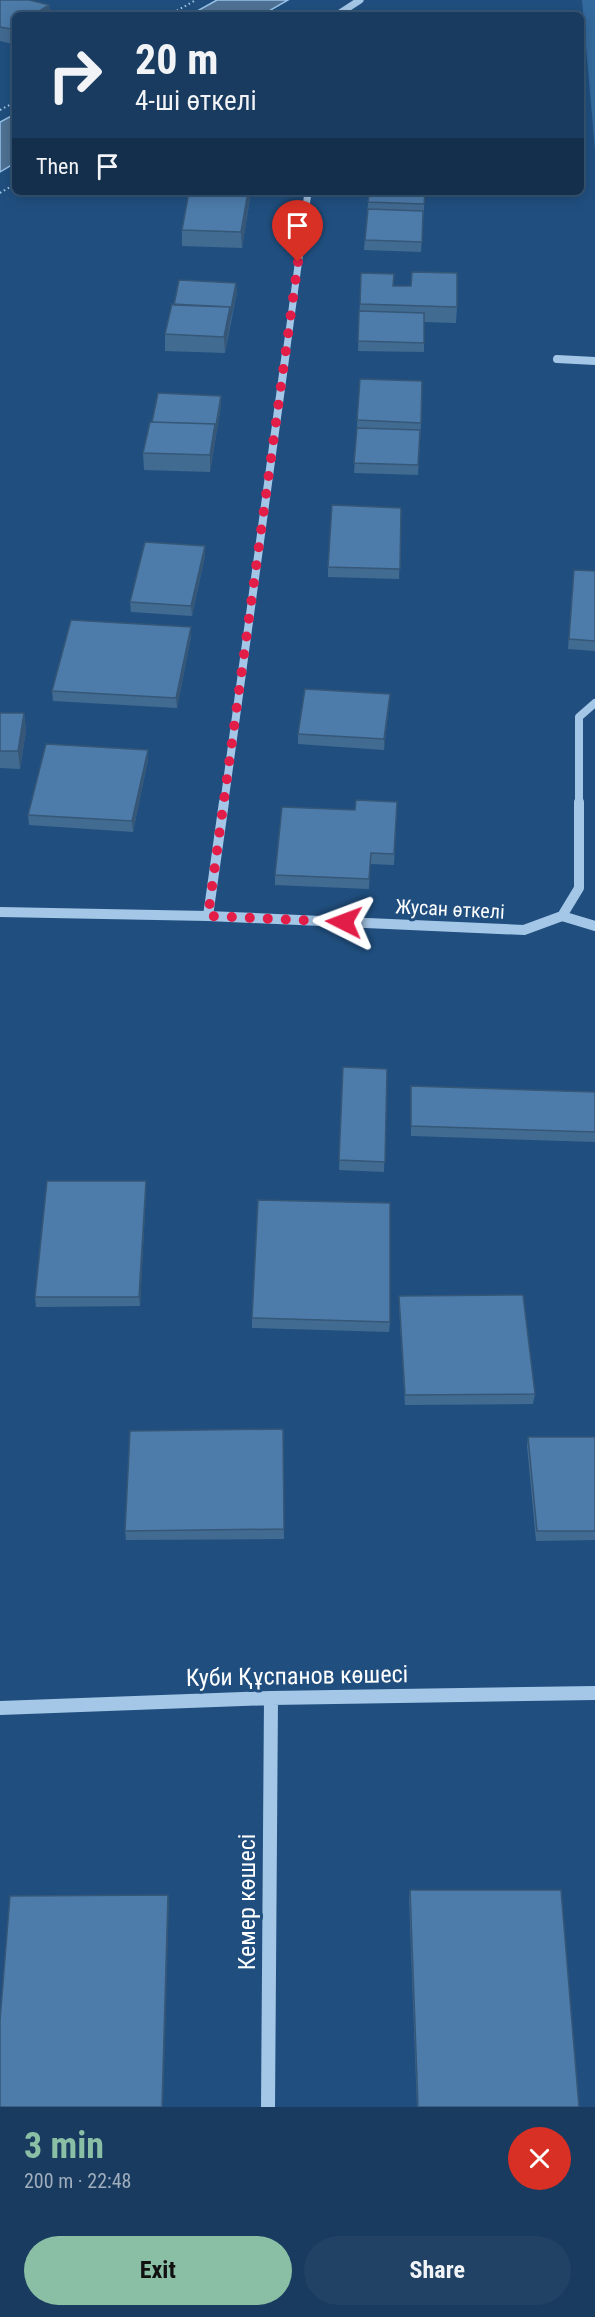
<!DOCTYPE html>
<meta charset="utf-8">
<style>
:root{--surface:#183b5f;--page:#214265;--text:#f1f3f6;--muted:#9fadbd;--line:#365574;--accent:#8abfa5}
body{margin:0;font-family:"Roboto Condensed",sans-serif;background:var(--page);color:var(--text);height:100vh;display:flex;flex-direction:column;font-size:22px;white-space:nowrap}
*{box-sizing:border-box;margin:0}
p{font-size:20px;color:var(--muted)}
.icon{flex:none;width:33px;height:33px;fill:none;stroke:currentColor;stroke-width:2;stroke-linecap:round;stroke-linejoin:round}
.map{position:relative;height:2107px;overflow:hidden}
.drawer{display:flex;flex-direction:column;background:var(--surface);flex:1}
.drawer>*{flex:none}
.banner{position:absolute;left:12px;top:12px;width:572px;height:183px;border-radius:9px;box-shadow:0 3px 15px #0003,0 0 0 2px var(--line);background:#183b5f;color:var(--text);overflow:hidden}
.pin{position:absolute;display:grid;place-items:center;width:51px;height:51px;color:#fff;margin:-62px -26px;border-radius:50% 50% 50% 0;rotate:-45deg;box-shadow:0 0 6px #0007}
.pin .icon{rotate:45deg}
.me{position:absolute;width:66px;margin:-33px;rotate:273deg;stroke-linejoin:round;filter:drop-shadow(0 0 4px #0008)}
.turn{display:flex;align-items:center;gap:21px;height:126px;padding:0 24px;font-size:27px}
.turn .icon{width:78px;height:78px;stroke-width:2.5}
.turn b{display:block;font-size:42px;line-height:51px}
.then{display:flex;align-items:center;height:57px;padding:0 24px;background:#0003;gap:12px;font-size:22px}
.round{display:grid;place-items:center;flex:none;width:63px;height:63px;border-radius:32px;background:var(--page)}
.overview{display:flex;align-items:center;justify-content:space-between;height:102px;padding:0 24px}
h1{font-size:36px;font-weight:700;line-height:45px;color:var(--accent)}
.action{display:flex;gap:12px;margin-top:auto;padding:12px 24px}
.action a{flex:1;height:69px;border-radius:36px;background:var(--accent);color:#111;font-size:24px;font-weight:700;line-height:69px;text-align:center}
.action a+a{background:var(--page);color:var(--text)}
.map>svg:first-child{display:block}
.green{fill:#336a9d}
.water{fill:#4f7294;stroke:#98c2e9;stroke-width:1.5}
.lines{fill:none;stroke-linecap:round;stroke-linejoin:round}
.path{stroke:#a5c7e7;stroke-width:2;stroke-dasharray:1.5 3;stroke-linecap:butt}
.minor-far3{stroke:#a5c7e7;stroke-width:7}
.minor-far2{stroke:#a5c7e7;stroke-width:8}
.minor-far1{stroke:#a5c7e7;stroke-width:10}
.minor{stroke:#a5c7e7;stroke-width:14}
.wall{fill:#426b92}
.shaded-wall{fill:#365777}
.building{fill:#4d7caa;stroke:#365777;stroke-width:1.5}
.route{stroke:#e11d48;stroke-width:10;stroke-dasharray:0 18}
.labels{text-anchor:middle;stroke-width:6;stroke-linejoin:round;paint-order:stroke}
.street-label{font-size:20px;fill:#fff;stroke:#204f7f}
.near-street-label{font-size:24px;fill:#fff;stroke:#204f7f}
</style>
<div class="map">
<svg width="595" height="2107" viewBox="0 0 595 2107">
<rect width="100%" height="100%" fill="#204f7f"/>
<!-- green -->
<path class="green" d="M582,0H595V150Z"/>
<!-- water -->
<path class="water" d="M217,0H288L262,15H190Z
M15,114V163L0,172V122Z"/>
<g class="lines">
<!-- path -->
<path class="path" d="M169,15L196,0
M0,110L15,102
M0,193L15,184"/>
<!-- minor-far3 -->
<path class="minor-far3" d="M337,15L360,0
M286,354L308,192"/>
<!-- minor-far2 -->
<path class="minor-far2" d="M557,359L595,361
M224,804L286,352
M579,804V717L595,703"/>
<!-- minor-far1 -->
<path class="minor-far1" d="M0,912L208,916L524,930L562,916L579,888V802
M208,916L224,802
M562,916L595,926"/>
<!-- minor -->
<path class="minor" d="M0,1708L271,1698L595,1693
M268,2107L271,1698"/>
</g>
<!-- wall -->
<path class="wall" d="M0,0L49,5L50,15H15V43L13,44L0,41Z
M189,192H251L242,248L182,246V230Z
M369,192H425L421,252L364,250Z
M361,273L393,286L457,307L456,323L424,322V352L358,351Z
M237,292L225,353L165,351V334Z
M360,379L421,423L418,475L354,473Z
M221,406L210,472L144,470L143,453Z
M401,508L399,579L328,577V567Z
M205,556L192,616L131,612L130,602Z
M595,571V651L568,649L573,580Z
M191,637L177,708L53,701L52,691Z
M389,704L384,750L298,744V734Z
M0,713H24L26,731L20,769L0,768Z
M148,750V760L133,832L29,825L28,815Z
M397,802L394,865L370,864L369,889L275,885V875L355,810Z
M343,1067L387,1069L384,1172L339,1170Z
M411,1086L595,1092V1142L411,1136Z
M146,1181V1191L140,1306L36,1307L35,1297Z
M399,1296L535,1394L533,1404L405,1405L399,1306Z
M252,1318L390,1322L389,1332L252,1328Z
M283,1429L284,1539L126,1540L125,1531Z
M528,1437H595V1540L536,1541L527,1446Z
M410,1890L579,2107H417L409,1898Z"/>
<!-- shaded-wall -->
<path class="shaded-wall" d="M49,5L50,15H33Z
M15,27V43L13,44L11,29Z
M248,192H251L242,248L241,232Z
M236,283L237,292L230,323V314Z
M230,307V323L225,353L224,337Z
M221,396V406L210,472V455Z
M205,546V556L192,616L191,606Z
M191,627V637L177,708L176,698Z
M390,694L389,704L384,750V739Z
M24,713L26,731L20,769L18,751Z
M148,750V760L133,832L132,821Z
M146,1181V1191L140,1306L139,1297Z
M168,1895L169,1903L163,2107H162Z"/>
<!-- building -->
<path class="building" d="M0,0H29L49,5L33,15H15V27L11,29L0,27Z
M189,192H248L241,232L182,230Z
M369,192H425L424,204L368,202Z
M368,209L423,211L422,242L365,240Z
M412,272L457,273V307L360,304L361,273L394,274L393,286H411Z
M179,280L236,283L230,314V307L174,305Z
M172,304L230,307L224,337L165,334Z
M359,311L424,313V343L358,341Z
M360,379L422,381L421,423L357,420Z
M158,393L221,396L215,431V424L152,422Z
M150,422L215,424L210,455L143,453Z
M357,428L420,430L418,465L354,463Z
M332,505L401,508L400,569L328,567Z
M145,542L205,546L191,606L130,602Z
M574,570L595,571V641L569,639Z
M71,620L191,627L176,698L52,691Z
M305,689L390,694L384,739L298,734Z
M0,713H24L18,751H0Z
M46,744L148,750L132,821L28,815Z
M356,800L397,802L394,854L371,853L369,879L275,875L282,807L355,810Z
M343,1067L387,1069L385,1162L339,1160Z
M411,1086L595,1092V1132L411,1126Z
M47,1181H146L139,1297H35Z
M258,1200L390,1203V1322L252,1318Z
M523,1295L535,1394L405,1395L399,1296Z
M283,1429L284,1529L125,1531L130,1431Z
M528,1437H595V1531H537Z
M410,1890H561L579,2107H418Z
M168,1895L162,2107H0V2020L10,1896Z"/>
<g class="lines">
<!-- route -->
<path class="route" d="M298,262L208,916L344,922"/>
</g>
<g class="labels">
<!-- street labels -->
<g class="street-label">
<text transform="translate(450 909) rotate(3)" y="7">Жусан өткелі</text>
</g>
<!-- near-street labels -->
<g class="near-street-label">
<text transform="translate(297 1676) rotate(-1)" y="8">Куби Құспанов көшесi</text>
<text transform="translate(247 1902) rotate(-90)" y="8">Кемер көшесі</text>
</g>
</g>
</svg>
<div class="pin" style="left:298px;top:262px;background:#d93025"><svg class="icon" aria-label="arrive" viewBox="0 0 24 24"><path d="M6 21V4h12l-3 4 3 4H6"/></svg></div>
<svg class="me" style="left:344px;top:922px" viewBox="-20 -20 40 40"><path d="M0-17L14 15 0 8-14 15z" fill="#e11d48" stroke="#fff" stroke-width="4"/></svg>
<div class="banner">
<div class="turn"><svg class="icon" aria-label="right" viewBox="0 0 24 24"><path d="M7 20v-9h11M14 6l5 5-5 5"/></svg><div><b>20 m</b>4-шi өткелi</div></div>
<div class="then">Then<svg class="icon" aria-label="arrive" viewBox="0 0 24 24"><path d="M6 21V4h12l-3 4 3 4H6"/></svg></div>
</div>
</div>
<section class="drawer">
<div class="overview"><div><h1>3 min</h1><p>200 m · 22:48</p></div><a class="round" style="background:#d93025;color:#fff"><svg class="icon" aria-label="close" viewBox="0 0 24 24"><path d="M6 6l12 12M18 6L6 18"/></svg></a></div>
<div class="action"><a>Exit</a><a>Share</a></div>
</section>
